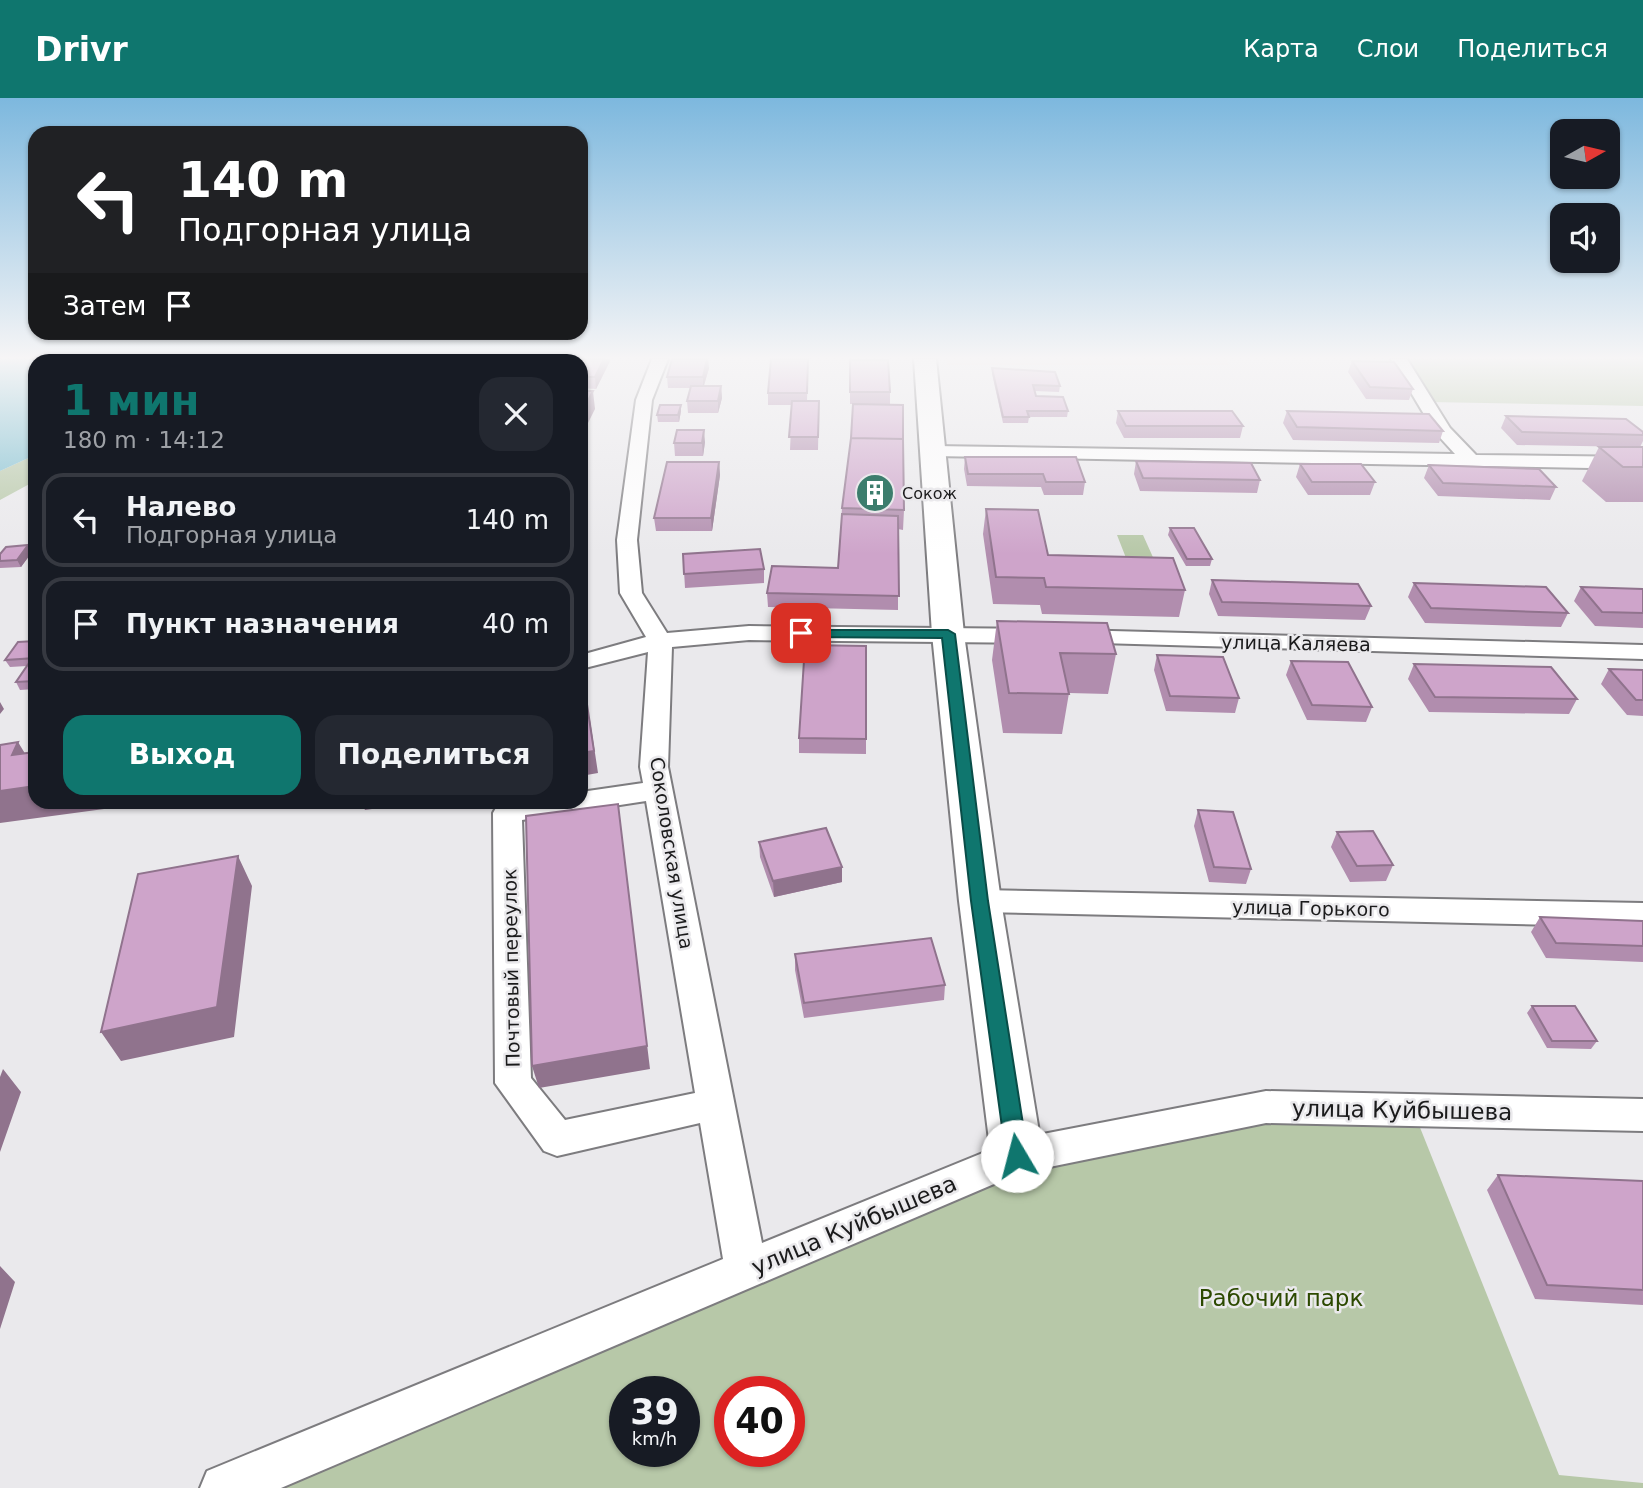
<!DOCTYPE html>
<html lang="ru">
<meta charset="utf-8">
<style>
:root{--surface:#171b24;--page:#242831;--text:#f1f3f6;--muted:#9ea1a6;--line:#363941;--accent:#0f766e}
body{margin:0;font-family:"DejaVu Sans",sans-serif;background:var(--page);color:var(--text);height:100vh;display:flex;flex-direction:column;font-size:26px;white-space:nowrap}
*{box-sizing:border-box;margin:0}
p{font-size:23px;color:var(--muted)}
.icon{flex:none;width:38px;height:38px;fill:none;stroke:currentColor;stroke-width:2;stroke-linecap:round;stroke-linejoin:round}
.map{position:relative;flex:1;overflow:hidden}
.details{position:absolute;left:28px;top:256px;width:560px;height:455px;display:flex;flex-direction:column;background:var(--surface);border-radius:21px;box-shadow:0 2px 5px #0004}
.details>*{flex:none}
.hud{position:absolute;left:28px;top:28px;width:560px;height:214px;border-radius:21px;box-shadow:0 2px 5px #0004;background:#202124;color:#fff;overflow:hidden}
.needle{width:46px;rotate:82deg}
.controls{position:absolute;left:1550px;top:21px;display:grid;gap:14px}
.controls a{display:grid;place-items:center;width:70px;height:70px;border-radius:14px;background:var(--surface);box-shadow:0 2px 5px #0004;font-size:35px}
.speed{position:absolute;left:609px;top:1278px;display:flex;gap:14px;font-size:35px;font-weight:700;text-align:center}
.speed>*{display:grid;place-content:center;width:91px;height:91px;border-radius:50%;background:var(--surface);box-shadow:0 2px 5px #0004;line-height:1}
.speed small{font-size:18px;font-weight:400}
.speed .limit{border:10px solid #d22;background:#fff;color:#111}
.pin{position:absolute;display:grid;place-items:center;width:60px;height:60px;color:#fff;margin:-30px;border-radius:14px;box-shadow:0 4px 10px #0006}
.me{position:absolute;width:77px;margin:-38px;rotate:352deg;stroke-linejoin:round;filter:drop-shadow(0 0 5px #0008)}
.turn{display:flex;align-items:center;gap:24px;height:147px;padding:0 35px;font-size:32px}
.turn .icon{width:91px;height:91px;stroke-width:2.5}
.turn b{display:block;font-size:49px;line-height:60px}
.then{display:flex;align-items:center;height:66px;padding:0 35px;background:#0003;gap:14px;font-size:26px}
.round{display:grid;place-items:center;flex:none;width:74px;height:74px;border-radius:21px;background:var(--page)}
.headline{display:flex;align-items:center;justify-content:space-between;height:119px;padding:0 35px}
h1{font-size:42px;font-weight:800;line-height:52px;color:var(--accent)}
.primary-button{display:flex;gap:14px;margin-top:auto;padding:14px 35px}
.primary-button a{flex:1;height:80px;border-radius:21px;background:var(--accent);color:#fff;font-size:28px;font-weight:800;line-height:80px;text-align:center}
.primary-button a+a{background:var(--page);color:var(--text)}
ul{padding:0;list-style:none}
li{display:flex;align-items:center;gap:21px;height:94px;margin:0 14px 10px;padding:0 21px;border:4px solid var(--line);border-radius:21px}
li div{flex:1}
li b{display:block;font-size:26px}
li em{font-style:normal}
header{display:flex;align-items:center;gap:42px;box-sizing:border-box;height:98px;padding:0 35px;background:var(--accent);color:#fff}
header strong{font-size:33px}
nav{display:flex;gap:38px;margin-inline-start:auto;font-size:24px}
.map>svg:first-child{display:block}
.education{fill:#f3d9d5}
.green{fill:#b7c8a8;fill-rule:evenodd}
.water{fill:#7cbecf}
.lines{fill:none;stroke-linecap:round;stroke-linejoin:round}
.street-casing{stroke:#7d7c7f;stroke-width:4}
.secondary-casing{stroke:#7d7c7f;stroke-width:4}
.street{fill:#fff;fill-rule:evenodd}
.secondary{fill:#fff;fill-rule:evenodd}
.wall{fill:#b18dae}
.shaded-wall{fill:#90738d}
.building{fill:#cea4ca;stroke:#90738d;stroke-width:2}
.route{fill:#0f766e;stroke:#0a4d48;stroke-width:2}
.labels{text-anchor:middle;stroke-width:5;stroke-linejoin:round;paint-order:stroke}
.far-poi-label{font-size:16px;fill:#1b1b1c;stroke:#eae9ec;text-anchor:start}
.street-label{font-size:19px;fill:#1b1b1c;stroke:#eae9ec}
.near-street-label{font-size:23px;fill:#1b1b1c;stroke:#eae9ec}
.near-park-label{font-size:23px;fill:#2c4900;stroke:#eae9ec}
</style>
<header>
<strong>Drivr</strong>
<nav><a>Карта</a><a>Слои</a><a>Поделиться</a></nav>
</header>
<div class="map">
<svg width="1643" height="1390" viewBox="0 0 1643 1390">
<rect width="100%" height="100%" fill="#eae9ec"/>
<!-- education -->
<path class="education" d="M946,261H1226L1229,267H947Z"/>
<!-- green -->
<path class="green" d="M1405,261H1643V308L1430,304Z
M35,357V383L0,402V373Z
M1117,437H1143L1156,466L1128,465Z
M1266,1009L1413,1012L1559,1377L1643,1385V1390H258L1017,1058ZM625,1293H684V1353H625ZM730,1293H789V1353H730Z"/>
<!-- water -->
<path class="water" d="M0,261H244L35,262V357L0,373Z"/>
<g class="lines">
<defs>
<path id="street" d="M652,261H668L652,302L637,442L642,495L667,535L749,528L1033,531L1041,533L1045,538L1041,543L1033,545L749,542L672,549L668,669L762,1145L1017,1041L1266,993L1643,1001V1033L1266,1025L1020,1075L281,1390H200L207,1373L723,1161L700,1025L557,1058L544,1053L495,985L493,715L497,708L507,705L581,704V694L643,685L640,669L648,554L581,571V557L646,539L620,495L617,442L636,302ZM646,703L695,995L565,1022L531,980L522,722Z
M1391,261H1407L1450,330L1476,357L1643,359V371L934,358L925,353L934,348L1455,356L1434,333Z
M1074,532L1643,547V561L1066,544L1062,539L1066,534Z
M980,792L1643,805V829L980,814L969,811L964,803L969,795Z"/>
<path id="secondary" d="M914,261H936L964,536L1001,803L1043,1058L1036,1075L1017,1082L998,1075L991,1058L959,803L932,536Z"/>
</defs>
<!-- street casing -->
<use href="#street" class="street-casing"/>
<!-- secondary casing -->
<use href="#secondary" class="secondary-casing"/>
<!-- street -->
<use href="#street" class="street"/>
<!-- secondary -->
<use href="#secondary" class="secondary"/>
</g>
<!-- wall -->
<path class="wall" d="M808,261L807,303H819L818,352H790L792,307H768V295Z
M581,262L610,263L596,291L581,290Z
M850,262L890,294V306L904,412L903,432L898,431V512L768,509L767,495L838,470L842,410L851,340L853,306H850Z
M1352,263L1413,291L1409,302L1366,301L1348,274Z
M709,270L704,288H721L722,300L718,315H688L687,303L690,290H668L667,279Z
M992,270L1060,288L1059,294L1035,293L1036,298L1068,313L1067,319H1029L1028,325H1003L992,276Z
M681,307V313L679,324H658L657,317Z
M1118,313L1243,328L1240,340H1124L1116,325Z
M1287,313L1443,333L1439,345L1293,342L1283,325Z
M1506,318L1643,334V343L1640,349H1643V404H1606L1582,383L1599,349H1637L1517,347L1501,330Z
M705,344L703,358H675L674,345Z
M965,359L1085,384L1083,397H1044L1041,389L967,388L964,371Z
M1136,363L1260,382L1257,395L1140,393L1134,376Z
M719,364L720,377L712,433H656L654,420Z
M1300,366L1375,384L1370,397H1308L1296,379Z
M1429,367L1556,389L1550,402L1438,398L1424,380Z
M986,411L1048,457L1185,492L1179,519L1042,516L1040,507L993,506L983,436Z
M1170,430L1212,461L1210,468H1186L1168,437Z
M32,454L21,469L0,470V456Z
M683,456L764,471V485L685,490Z
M1212,482L1371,508L1365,522L1218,518L1209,496Z
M1414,485L1568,515L1561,529L1425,525L1408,499Z
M1581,489L1643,491V530L1595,528L1574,503Z
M997,523L1116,556L1108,596L1069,595L1062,636L1003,635L992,562Z
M35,543V591L20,592L16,584L27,568L10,569L5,562Z
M1157,557L1239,600L1235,615L1166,613L1154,572Z
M1291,563L1372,609L1366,624L1307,622L1286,577Z
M1414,566L1577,601L1569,616L1429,614L1408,581Z
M1609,571L1643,572V618L1627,617L1601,586Z
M799,640L866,641V656L799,655Z
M1198,712L1251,771L1246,786L1209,784L1194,728Z
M1337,734L1393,767L1386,783L1350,784L1331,749Z
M759,744L842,769V784L774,799L760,759Z
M1540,819L1643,823V864L1546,860L1531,834Z
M795,856L945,887L944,902L804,920L795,872Z
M1532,908L1597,943L1591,951L1547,950L1527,915Z
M1498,1077L1643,1083V1207L1535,1201L1487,1092Z"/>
<!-- shaded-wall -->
<path class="shaded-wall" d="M604,261H610V263L596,291L595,279Z
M707,261H708L709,270L703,290V279Z
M721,288L722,300L718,315V303Z
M593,293L595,311L581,339V316Z
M681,307V313L679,324L678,317Z
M704,332L705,344L703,358L702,345Z
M719,364L720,377L712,433L711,420Z
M28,447L32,454L21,469L17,462Z
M0,604L4,611L0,616Z
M590,622L598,675L581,678V655Z
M18,644L35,672L12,657Z
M35,688V704H156L0,725V693Z
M237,704H279L240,709Z
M361,704H421L365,712Z
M618,706L650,971L539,990L532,968Z
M238,758L252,788L234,939L121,963L101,934Z
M842,769V784L774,799L773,783Z
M3,971L21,994L0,1054V979Z
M0,1168L15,1184L0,1231Z"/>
<!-- building -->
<path class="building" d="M569,261H604L595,279H581V262H569Z
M672,261H707L703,279H667Z
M771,261H808L807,295H768Z
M850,262H888L890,294H850Z
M1352,263L1394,264L1413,291L1370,289Z
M992,270L1055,274L1060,288L1033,287L1036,298L1063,299L1068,313H1027L1029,319H1003Z
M691,288H721L718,303H687Z
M581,293H593L581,316Z
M792,303H819L818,339H789Z
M853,306L903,307V341L851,340Z
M660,307H681L678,317H657Z
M1118,313H1232L1243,328H1126Z
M1287,313L1429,316L1443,333L1297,329Z
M1506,318L1626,321L1643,334V337L1522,334Z
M677,332H704L702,345H674Z
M851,340L903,341L904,412L842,410Z
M1599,349H1643V369H1623Z
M965,359H1076L1085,384H1046L1043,376H968Z
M1136,363L1251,365L1260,382L1143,380Z
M667,364H719L711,420H654Z
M1300,366H1361L1375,384H1312Z
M1429,367L1539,371L1556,389L1443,385Z
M986,411L1038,412L1048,457L1173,460L1185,492L1046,489L1044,480L996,479Z
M842,416L898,418L899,498L767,495L772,468L838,470Z
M1170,430H1194L1212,461H1187Z
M28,447L17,462L0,463V456L6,449Z
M760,451L764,471L684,476L683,456Z
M1212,482L1358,486L1371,508L1222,504Z
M1414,485L1546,489L1568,515L1431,510Z
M1581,489L1643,491V515L1602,514Z
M997,523L1107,525L1116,556L1060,555L1069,596L1009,595Z
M35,543V560L5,562L18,544Z
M805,547L866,548V641L799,640Z
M1157,557L1223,559L1239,600L1170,598Z
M1291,563L1348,564L1372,609L1312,607Z
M35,564V583L16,584L29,565Z
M1414,566L1551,569L1577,601L1435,599Z
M1609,571L1643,572V602H1636Z
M586,600L594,653L581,655V601Z
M18,644L12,657L35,654V688L0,693V647Z
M618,706L647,948L532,968L526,718Z
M1198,712L1233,714L1251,771L1214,769Z
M826,730L842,769L773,783L759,744Z
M1373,733L1393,767L1357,768L1337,734Z
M238,758L217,909L101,934L138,776Z
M1540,819L1643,823V848L1556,845Z
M931,840L945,887L804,905L795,856Z
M1532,908H1575L1597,943H1552Z
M1498,1077L1643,1083V1192L1547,1187Z"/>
<!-- sky -->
<linearGradient id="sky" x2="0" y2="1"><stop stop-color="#7db8de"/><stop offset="0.57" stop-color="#f6f5f6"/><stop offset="1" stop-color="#f6f5f6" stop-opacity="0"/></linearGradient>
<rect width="1643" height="456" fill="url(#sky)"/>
<!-- route -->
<path class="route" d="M796,532H948L955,536L988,803L1028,1058L1025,1065L1017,1068L1010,1065L1006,1058L971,803L942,540L801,539L796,538Z"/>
<!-- icons -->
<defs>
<symbol id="building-disc" viewBox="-11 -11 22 22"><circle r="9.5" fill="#3c7d6d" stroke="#eae9ec"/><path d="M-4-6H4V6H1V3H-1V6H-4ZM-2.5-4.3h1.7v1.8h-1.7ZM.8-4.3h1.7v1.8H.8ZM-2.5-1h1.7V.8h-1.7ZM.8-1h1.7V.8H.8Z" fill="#fff"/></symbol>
</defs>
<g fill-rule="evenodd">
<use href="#building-disc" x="853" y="373" width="44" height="44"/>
</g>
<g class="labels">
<!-- far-poi labels -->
<g class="far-poi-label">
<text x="902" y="401">Сокож</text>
</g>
<!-- street labels -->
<g class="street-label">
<text transform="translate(1296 545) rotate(1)" y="7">улица Каляева</text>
<text transform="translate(672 755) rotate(81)" y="7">Соколовская улица</text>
<text transform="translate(1311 810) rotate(1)" y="7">улица Горького</text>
<text transform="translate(511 870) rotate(-91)" y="7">Почтовый переулок</text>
</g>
<!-- near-street labels -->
<g class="near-street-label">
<text transform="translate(1402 1012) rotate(1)" y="8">улица Куйбышева</text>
<text transform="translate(854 1127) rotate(-23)" y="8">улица Куйбышева</text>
</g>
<!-- near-park labels -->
<g class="near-park-label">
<text x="1281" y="1208">Рабочий парк</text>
</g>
</g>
</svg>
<div class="controls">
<a><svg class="needle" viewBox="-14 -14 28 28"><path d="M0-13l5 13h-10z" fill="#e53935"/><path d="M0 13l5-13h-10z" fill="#9ea1a6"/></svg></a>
<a><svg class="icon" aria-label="sound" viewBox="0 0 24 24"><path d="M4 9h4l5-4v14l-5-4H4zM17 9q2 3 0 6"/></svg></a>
</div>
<div class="speed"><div>39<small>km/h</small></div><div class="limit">40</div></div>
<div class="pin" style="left:801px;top:535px;background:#d93025"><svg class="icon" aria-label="arrive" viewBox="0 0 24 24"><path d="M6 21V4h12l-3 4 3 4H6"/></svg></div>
<svg class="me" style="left:1017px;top:1058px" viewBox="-20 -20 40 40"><circle r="19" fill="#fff"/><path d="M0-13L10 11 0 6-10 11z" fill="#0f766e"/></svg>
<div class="hud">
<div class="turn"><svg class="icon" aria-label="left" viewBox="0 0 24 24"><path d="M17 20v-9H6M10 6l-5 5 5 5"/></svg><div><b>140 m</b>Подгорная улица</div></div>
<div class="then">Затем<svg class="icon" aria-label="arrive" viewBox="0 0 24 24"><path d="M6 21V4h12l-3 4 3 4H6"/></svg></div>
</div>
<section class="details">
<div class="headline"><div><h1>1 мин</h1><p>180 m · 14:12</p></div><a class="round"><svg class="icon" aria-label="close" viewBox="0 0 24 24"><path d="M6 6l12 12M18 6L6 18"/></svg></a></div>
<ul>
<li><svg class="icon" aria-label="left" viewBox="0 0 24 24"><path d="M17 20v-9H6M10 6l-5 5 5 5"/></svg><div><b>Налево</b><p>Подгорная улица</p></div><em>140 m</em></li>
<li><svg class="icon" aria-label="arrive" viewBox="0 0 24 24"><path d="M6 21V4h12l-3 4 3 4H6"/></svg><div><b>Пункт назначения</b></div><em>40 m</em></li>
</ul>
<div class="primary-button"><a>Выход</a><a>Поделиться</a></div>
</section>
</div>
